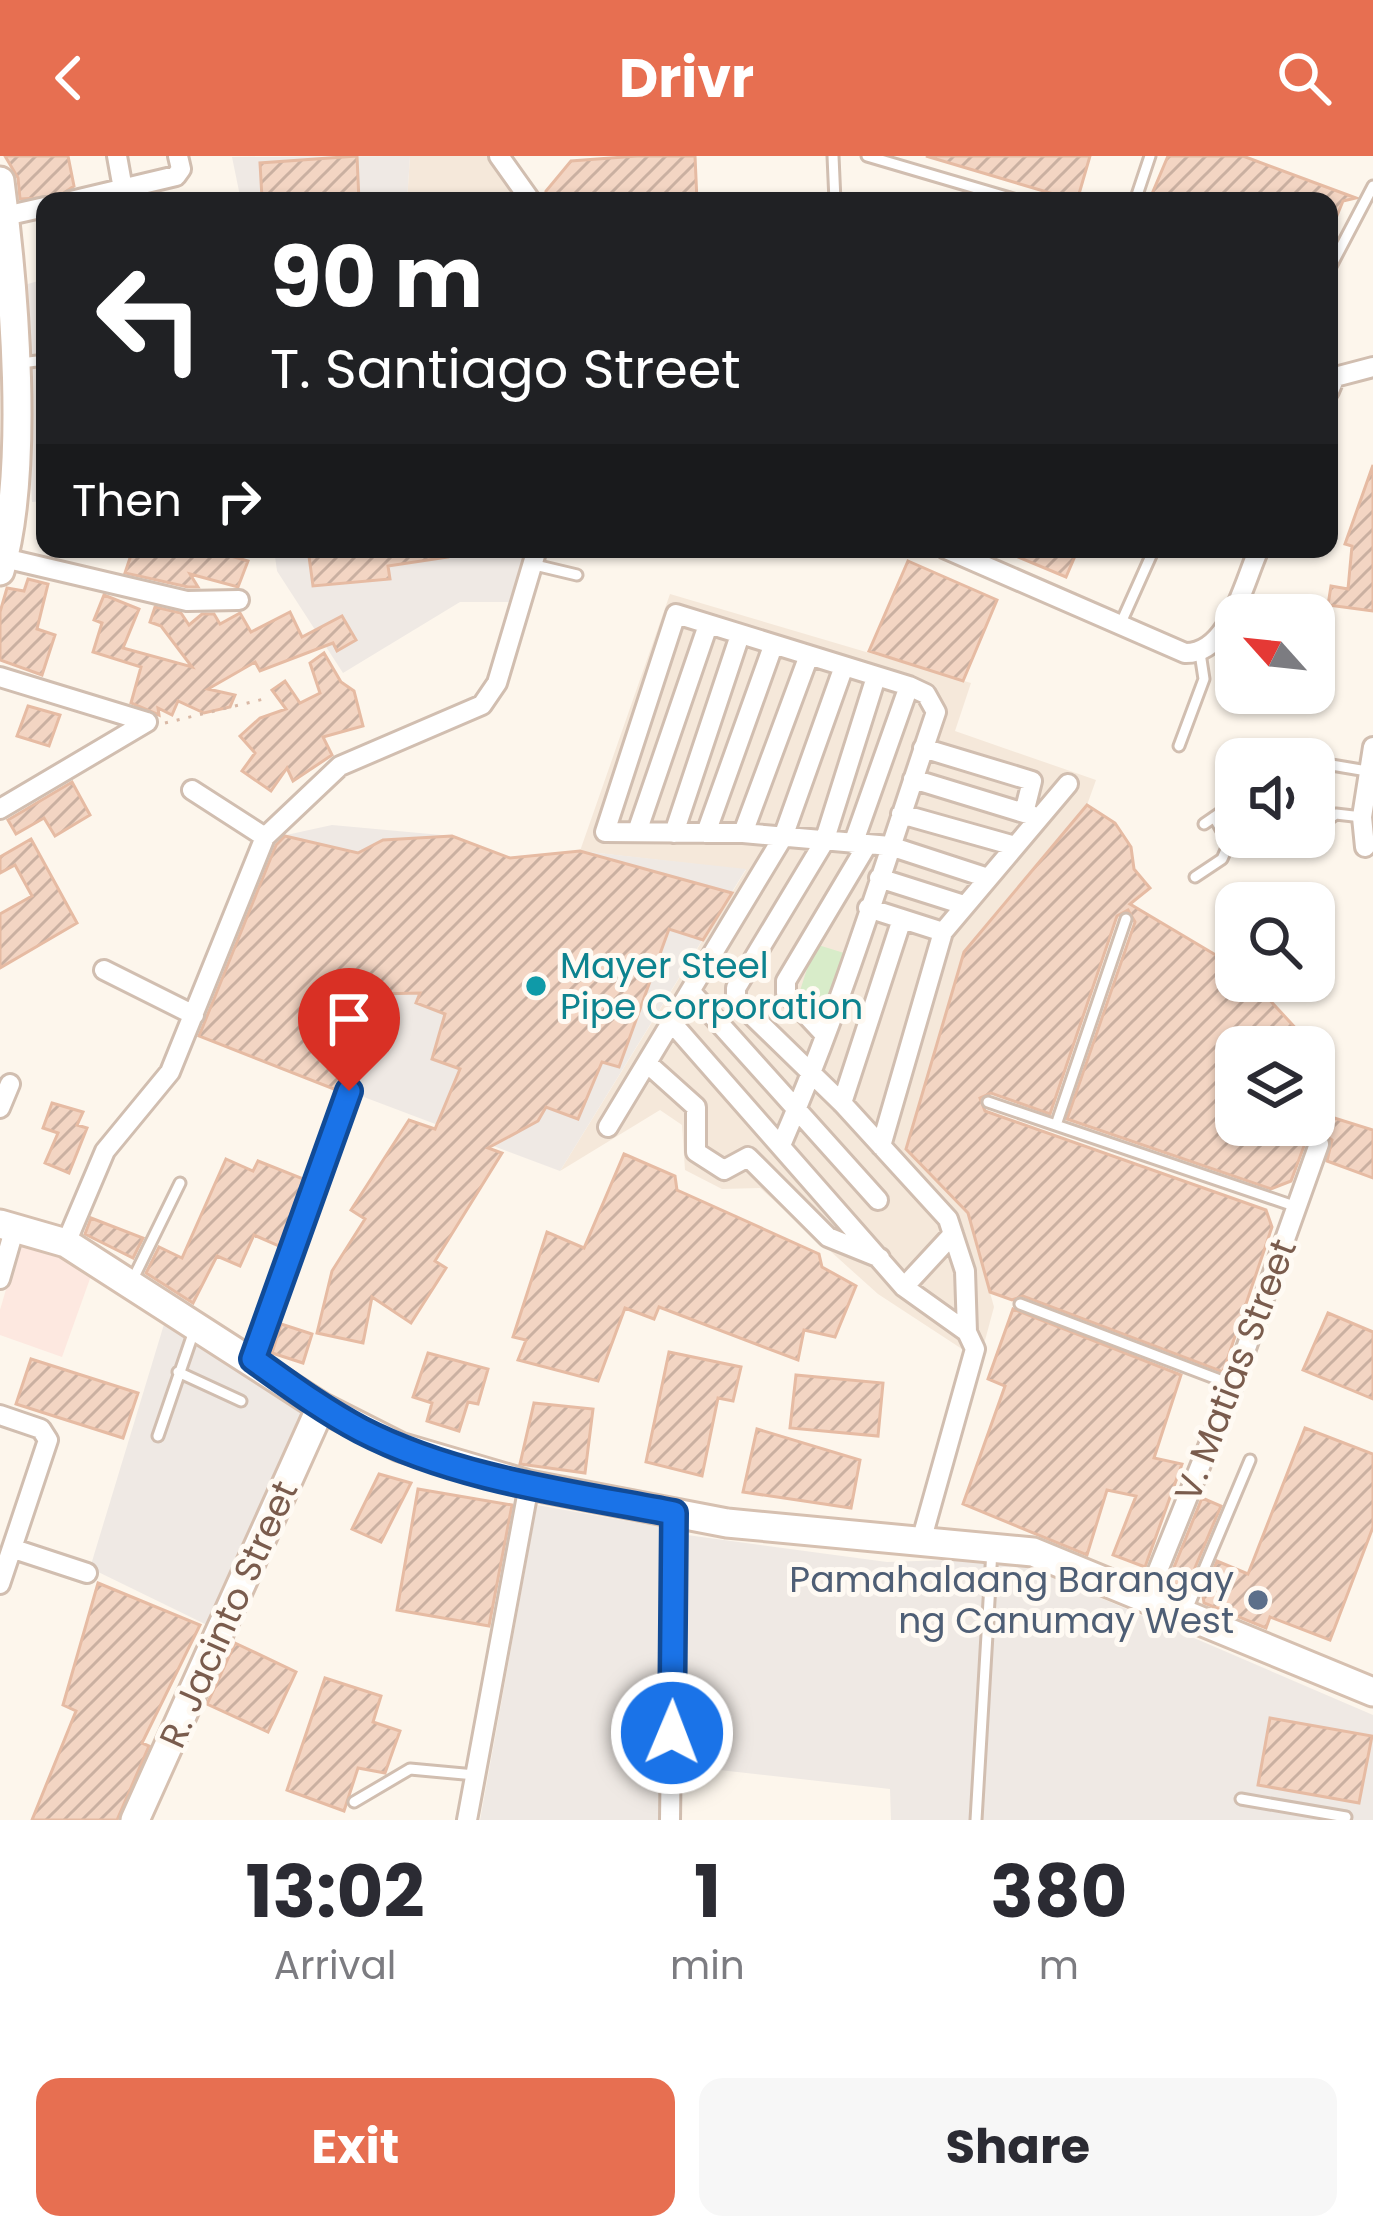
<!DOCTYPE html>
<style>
:root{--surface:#fff;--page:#f7f7f7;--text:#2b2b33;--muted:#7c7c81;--accent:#e76f51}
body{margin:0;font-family:Poppins,sans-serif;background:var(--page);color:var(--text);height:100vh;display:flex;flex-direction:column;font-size:45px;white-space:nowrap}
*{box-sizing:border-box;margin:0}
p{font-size:39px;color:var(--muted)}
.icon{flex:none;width:66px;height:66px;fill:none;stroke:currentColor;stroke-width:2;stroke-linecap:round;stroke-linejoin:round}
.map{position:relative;height:1664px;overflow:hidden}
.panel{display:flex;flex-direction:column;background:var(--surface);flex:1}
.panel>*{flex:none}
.top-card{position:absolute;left:36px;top:36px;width:1302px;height:366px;border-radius:24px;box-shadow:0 3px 9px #0004;background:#202124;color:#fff;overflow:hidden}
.needle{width:78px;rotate:297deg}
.fabs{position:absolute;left:1215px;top:438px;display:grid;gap:24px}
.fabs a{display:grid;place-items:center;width:120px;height:120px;border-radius:24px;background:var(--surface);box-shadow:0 3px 9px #0004;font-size:60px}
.pin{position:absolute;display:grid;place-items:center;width:102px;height:102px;color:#fff;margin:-123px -51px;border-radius:50% 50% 50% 0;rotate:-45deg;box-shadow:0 0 12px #0007}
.pin .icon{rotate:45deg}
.me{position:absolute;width:132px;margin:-66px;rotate:1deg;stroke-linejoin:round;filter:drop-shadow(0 0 9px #0008)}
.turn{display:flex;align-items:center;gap:42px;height:252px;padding:0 36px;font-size:54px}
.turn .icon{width:156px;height:156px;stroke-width:2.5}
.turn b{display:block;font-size:84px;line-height:102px}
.then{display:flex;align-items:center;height:114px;padding:0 36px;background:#0003;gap:24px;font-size:45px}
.eta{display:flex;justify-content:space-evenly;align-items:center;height:204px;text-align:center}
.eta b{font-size:72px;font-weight:700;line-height:84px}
.primary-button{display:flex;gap:24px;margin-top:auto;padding:24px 36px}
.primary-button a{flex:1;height:138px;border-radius:24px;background:var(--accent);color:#fff;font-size:48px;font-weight:700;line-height:138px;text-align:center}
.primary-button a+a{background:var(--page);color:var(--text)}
header{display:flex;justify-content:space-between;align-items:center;height:156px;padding:0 36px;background:var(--accent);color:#fff;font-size:54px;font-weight:700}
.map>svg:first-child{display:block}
.residential{fill:#f5e8da}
.commercial{fill:#fde8e0}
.industrial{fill:#efe9e4}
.garden{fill:#d8ecc9}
.building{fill:url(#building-hatch);stroke:#e6bba3;stroke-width:3}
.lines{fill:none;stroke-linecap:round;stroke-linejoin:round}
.lane-casing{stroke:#d1beb0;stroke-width:15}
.street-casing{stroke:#d1beb0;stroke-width:24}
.secondary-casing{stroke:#d6c0b0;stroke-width:33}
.path{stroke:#d9b8a5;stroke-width:3;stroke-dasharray:3 9;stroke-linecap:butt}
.lane{stroke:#fff;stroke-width:9}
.street{stroke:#fff;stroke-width:18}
.secondary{stroke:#fff;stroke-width:27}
.route-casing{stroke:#114b97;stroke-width:30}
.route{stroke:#1a73e8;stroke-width:21}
.culture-dot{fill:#0f9aa8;stroke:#fffaf3;stroke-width:4.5}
.service-dot{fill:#5c6f8a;stroke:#fffaf3;stroke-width:4.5}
.labels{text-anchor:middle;stroke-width:10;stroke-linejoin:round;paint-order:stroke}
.culture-label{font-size:36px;fill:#0d838f;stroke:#fffaf3;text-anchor:start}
.street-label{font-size:36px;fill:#7a5c4d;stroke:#fffaf3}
.service-label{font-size:36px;fill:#4e5e75;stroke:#fffaf3;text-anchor:end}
</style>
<header><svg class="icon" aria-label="back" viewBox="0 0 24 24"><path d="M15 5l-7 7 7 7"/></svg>Drivr<svg class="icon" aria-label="search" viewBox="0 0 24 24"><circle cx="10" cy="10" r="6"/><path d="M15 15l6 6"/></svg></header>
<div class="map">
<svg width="1373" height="1664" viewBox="0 0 1373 1664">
<defs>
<pattern id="building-hatch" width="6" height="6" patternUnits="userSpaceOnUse" patternTransform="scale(3)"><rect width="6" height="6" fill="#f3d5c3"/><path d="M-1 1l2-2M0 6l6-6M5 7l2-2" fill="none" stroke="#cab0a1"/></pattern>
</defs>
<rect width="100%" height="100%" fill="#fdf6ec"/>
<!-- residential -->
<path class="residential" d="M410,0H493L525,45H407Z
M670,438L971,527L955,575L1096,624L1087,649L964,796L906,992L968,1057L994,1151L984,1188L976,1193H962L878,1138L760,1032L722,1033L685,1014L682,969L660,954L560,1015L746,714L580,695Z"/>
<!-- commercial -->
<path class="commercial" d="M19,1089L68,1101L92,1117L62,1201L0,1179V1154Z"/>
<!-- industrial -->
<path class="industrial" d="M410,0L407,45H241L232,1Z
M45,123V345L32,346L21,130Z
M274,393H528L518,446H460L343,517L277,415Z
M332,669L452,680L510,702L580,695L746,713L560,1015L194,877L277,681Z
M165,1165L300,1255L304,1266L209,1470L90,1412Z
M537,1349L666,1372L661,1664H480Z
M687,1379L887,1406L1008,1402L1373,1559V1664H891L890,1633L684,1610Z"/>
<!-- garden -->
<path class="garden" d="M815,788L844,797L825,853L797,844Z"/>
<!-- building -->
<path class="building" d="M5,0H68L74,30L58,41L20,43L18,22Z
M357,0L359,45L262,42L260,7Z
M637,0H695L697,45H545L546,35L571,5Z
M926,0H1090L1077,45Z
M1168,0H1243L1356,42L1343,45L1329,79V45H1149Z
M1373,309V455L1328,449L1331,430L1348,433L1352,390L1345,388Z
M133,393H234L231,400L248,405L238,431L190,418L198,431H188L125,417Z
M308,393H448V401L388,410L390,423L313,430Z
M999,393H1078L1066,421Z
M908,405L997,444L963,525L869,495Z
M28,423L48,428L37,473L55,479L42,519L0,504V456L7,432L24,435Z
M104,439L139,453L123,492L192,511L161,470L150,466L155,451L181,457L189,469L202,458H214L220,468L240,457L251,476L290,456L302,481L342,460L356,484L337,495L333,487L260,515L255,506L208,533L235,539L230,551L204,557L178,545L172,559L158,552L159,559L131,547L141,511L93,496L102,467L94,464Z
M324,497L341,526L354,535L363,570L323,581L332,599L293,625L287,612L271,635L242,615L255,597L240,580L260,562L286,553L272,534L285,525L300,547L320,537L310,507Z
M28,550L60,559L49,590L17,580Z
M72,626L90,659L55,680L44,662L16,678L8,664Z
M1087,649L1115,667L1131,691L1134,713L1150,732L1130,748L1236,811V825H1252L1313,891H1236V969H1314L1318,916L1331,961L1373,974V1022L1327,1005L1332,984L1318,975L1307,982L1291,1025L1271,1033L1067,963L1135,766L1128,754L1117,760L1050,958L991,937L980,942L985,955L1266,1054L1272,1071L1223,1216L1023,1140L1012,1144L990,1136L968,1057L906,993L964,796Z
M285,680L358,697L383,684L452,680L510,702L580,695L732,737L703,784L669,773L619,911L602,906L578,963L546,951L538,965L488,992L502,997L435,1105L446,1112L411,1167L372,1141L363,1187L317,1177L332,1115L365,1063L351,1054L409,964L435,973L460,913L432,903L445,858L416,847L420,837L376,838L339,935L199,880L276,689Z
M31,683L77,767L0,812V758L32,740L15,709L0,717V701Z
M52,947L83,956L77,969L87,972L69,1017L45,1007L58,977L43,972Z
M624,998L675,1020L677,1034L819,1098L822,1111L856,1130L835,1181L804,1174L798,1204L659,1151L654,1163L625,1152L598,1225L518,1204L526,1184L513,1181L547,1076L584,1092Z
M226,1003L253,1015L258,1005L306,1024L279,1090L254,1079L240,1110L217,1100L193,1147L146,1117L159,1091L182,1102Z
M91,1062L143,1082L133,1102L85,1078Z
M1013,1153L1181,1219L1154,1302L1182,1308L1145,1411L1113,1399L1136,1340L1107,1334L1087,1399L963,1348L1005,1230L988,1223Z
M1328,1157L1373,1176V1243L1303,1214Z
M281,1168L312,1178L303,1207L272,1197Z
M669,1196L741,1211L733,1245L718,1242L702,1320L646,1306Z
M428,1197L488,1213L478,1248L468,1246L459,1275L427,1265L432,1247L413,1241Z
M31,1203L138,1237L123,1282L16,1248Z
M796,1219L883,1227L878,1280L790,1272Z
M534,1247L593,1253L585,1317L520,1308Z
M1305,1272L1373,1298V1371L1330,1484L1270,1461L1266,1472L1204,1447L1203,1440L1217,1405L1248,1418Z
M757,1273L860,1304L851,1352L743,1336Z
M379,1318L411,1327L381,1386L352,1373Z
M418,1333L512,1349L489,1470L397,1454Z
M1202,1342L1221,1350L1186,1433L1168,1426Z
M98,1427L200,1469L142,1587L149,1590L117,1664H32L76,1555L63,1549Z
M235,1487L296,1516L268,1576L207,1548Z
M325,1522L381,1540L373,1566L400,1575L385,1617L358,1612L344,1655L287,1634Z
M1270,1562L1372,1580L1359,1647L1258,1629Z"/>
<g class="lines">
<defs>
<path id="lane" d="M833,0L835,45
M867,0L1020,45
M1135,45L1150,0
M1329,114L1373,30
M21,207L45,204
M535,409L577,419
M1120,469L1154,393
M1179,590L1204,523L1200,497
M1266,603L1270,598L1299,603
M1314,606L1367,615
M1204,668L1236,646
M1314,673L1336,658L1362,661
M1195,721L1222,703L1229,687L1214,661
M988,946L1297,1051
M1056,969L1126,763
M132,1125L180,1027
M1020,1148L1233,1229
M254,1201L349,935
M178,1216L241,1245
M158,1280L195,1172
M1186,1456L1250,1304
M1241,1643L1346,1661
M354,1646L410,1613L475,1619
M976,1664L992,1394"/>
<path id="street" d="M117,0L123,33
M499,0L531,45
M71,45L176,20L181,13L178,0
M5,60L45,51
M1329,235L1335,221L1373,211
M946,393L1185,497C1229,498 1243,428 1259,393
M4,402L187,445L239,444
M0,521L147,566
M876,521L824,686L736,832V844L842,947L948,1063L965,1115L967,1176
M923,592L1032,625L1024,657
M913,623L1034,660
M192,634L265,681
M0,653L147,566
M901,658L1015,690
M637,676L708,469
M674,677L740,479
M706,677L773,490
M743,677L808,502
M853,688L909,530
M1365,691L1362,661L1373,591
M879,722L964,749
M868,752L943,776
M104,814L194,859
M692,837L878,1044
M673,868L904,1131L967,1176L975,1193L920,1389
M825,879L786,837V825L867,689
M648,908L696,951V996L724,1014L748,1001L828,1081L880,1102
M842,947L902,763
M0,952L10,928
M608,971L783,681L843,513
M782,987C843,847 887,700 936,556L926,538L909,530L676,458L605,676L743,677L890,690L988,722
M881,990L943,776L1068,628
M66,1087L105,995L170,916L265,681L340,610L482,549L497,527L537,393
M0,1123L15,1071
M904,1131L953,1078
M0,1259L41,1273L48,1284L0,1428
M14,1393L87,1417
M1148,1439L1233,1229L1319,988
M467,1664L529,1329
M670,1664L674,1357"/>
<path id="secondary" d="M0,25C14,131 30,314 0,415
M0,1068L66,1087L321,1251L400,1291L529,1329L727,1367L1033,1396L1373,1536
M135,1664L321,1251"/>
</defs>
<!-- lane casing -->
<use href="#lane" class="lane-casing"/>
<!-- street casing -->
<use href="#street" class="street-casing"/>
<!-- secondary casing -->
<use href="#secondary" class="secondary-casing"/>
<!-- path -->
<path class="path" d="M165,567L268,542"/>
<!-- lane -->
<use href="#lane" class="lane"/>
<!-- street -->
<use href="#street" class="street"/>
<!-- secondary -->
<use href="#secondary" class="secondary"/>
</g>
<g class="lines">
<defs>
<path id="route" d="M349,935L253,1203C288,1228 323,1254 361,1274C456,1323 570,1337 674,1357L672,1577"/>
</defs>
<!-- route casing -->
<use href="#route" class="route-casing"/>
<!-- route -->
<use href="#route" class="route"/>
</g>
<!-- markers -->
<circle class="culture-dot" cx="536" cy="830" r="12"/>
<circle class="service-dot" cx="1258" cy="1444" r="12"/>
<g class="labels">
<!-- culture labels -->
<g class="culture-label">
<text x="560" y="822">Mayer Steel<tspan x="560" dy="41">Pipe Corporation</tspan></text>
</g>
<!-- street labels -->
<g class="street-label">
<text transform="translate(1235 1214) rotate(-69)" y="13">V. Matias Street</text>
<text transform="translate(228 1458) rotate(-66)" y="13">R. Jacinto Street</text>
</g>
<!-- service labels -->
<g class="service-label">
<text x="1234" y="1436">Pamahalaang Barangay<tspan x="1234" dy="41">ng Canumay West</tspan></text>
</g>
</g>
</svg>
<div class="fabs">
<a><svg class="needle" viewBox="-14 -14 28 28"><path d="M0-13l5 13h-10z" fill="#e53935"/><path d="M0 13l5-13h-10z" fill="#7c7c81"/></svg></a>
<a><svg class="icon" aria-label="sound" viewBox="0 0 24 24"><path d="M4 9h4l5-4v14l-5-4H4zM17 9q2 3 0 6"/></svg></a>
<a><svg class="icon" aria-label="search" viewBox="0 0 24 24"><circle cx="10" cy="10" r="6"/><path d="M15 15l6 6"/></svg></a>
<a><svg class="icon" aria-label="layers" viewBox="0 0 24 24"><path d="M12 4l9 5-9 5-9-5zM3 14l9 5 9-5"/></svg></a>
</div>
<div class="pin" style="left:349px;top:935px;background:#d93025"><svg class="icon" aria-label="arrive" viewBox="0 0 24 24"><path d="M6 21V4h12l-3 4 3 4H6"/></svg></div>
<svg class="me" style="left:672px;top:1577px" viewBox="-20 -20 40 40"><circle r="17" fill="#1a73e8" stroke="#fff" stroke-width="3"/><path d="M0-11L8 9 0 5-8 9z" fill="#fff"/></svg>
<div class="top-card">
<div class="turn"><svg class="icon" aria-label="left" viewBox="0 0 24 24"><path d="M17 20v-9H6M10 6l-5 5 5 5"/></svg><div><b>90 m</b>T. Santiago Street</div></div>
<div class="then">Then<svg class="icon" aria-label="right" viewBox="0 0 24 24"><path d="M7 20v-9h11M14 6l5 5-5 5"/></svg></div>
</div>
</div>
<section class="panel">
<div class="eta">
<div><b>13:02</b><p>Arrival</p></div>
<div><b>1</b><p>min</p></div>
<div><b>380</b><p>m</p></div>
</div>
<div class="primary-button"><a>Exit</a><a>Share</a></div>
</section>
